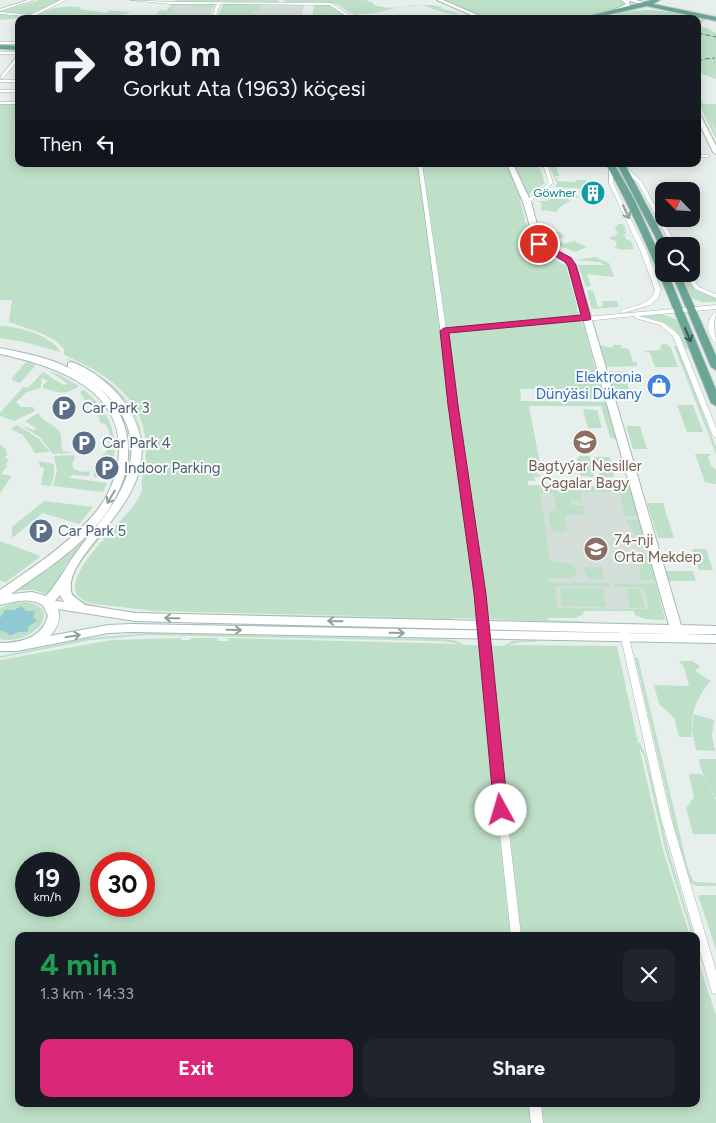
<!DOCTYPE html>
<meta charset="utf-8">
<style>
:root{--surface:#171b24;--page:#20242c;--text:#f1f3f6;--muted:#9ea1a6;--accent:#db2777}
body{margin:0;font-family:Figtree,sans-serif;background:var(--page);color:var(--text);height:100vh;display:flex;flex-direction:column;font-size:19px;white-space:nowrap}
*{box-sizing:border-box;margin:0}
p{font-size:16px;color:var(--muted)}
.icon{flex:none;width:28px;height:28px;fill:none;stroke:currentColor;stroke-width:2;stroke-linecap:round;stroke-linejoin:round}
.map{position:relative;flex:1;overflow:hidden}
.details{position:absolute;left:15px;top:932px;width:685px;height:175px;display:flex;flex-direction:column;background:var(--surface);border-radius:10px;box-shadow:0 2px 12px #0003}
.details>*{flex:none}
.banner{position:absolute;left:15px;top:15px;width:686px;height:152px;border-radius:10px;box-shadow:0 2px 12px #0003;background:#171b24;color:var(--text);overflow:hidden}
.needle{width:32px;rotate:295deg}
.tools{position:absolute;left:655px;top:182px;display:grid;gap:10px}
.tools a{display:grid;place-items:center;width:45px;height:45px;border-radius:10px;background:var(--surface);box-shadow:0 2px 12px #0003;font-size:25px}
.speed{position:absolute;left:15px;top:852px;display:flex;gap:10px;font-size:25px;font-weight:700;text-align:center}
.speed>*{display:grid;place-content:center;width:65px;height:65px;border-radius:50%;background:var(--surface);box-shadow:0 2px 12px #0003;line-height:1}
.speed small{font-size:12px;font-weight:400}
.speed .limit{border:8px solid #d22;background:#fff;color:#111}
.pin{position:absolute;display:grid;place-items:center;width:42px;height:42px;color:#fff;margin:-21px;border:2px solid #fff;border-radius:50%;box-shadow:0 1px 5px #0007}
.me{position:absolute;width:55px;margin:-28px;rotate:354deg;stroke-linejoin:round;filter:drop-shadow(0 0 4px #0008)}
.turn{display:flex;align-items:center;gap:18px;height:105px;padding:0 25px;font-size:22px}
.turn .icon{width:65px;height:65px;stroke-width:2.5}
.turn b{display:block;font-size:35px;line-height:42px}
.then{display:flex;align-items:center;height:48px;padding:0 25px;background:#0003;gap:10px;font-size:19px}
.round{display:grid;place-items:center;flex:none;width:52px;height:52px;border-radius:10px;background:var(--page)}
.summary{display:flex;align-items:center;justify-content:space-between;height:85px;padding:0 25px}
h1{font-size:30px;font-weight:700;line-height:38px;color:#1e9e55}
.primary-button{display:flex;gap:10px;margin-top:auto;padding:10px 25px}
.primary-button a{flex:1;height:58px;border-radius:10px;background:var(--accent);color:#fff;font-size:20px;font-weight:700;line-height:58px;text-align:center}
.primary-button a+a{background:var(--page);color:var(--text)}
.map>svg:first-child{display:block}
.built{fill:#d4dfda}
.green{fill:#bfe0c8;fill-rule:evenodd}
.water{fill:#8ec9d4}
.lines{fill:none;stroke-linecap:round;stroke-linejoin:round}
.street-casing{stroke:#a8b8b2;stroke-width:1}
.secondary-casing{stroke:#a4bbb3;stroke-width:2}
.primary-casing{stroke:#c2cac8;stroke-width:2}
.street{fill:#fff;fill-rule:evenodd}
.secondary{fill:#fff;fill-rule:evenodd}
.primary{fill:#6aa596;fill-rule:evenodd}
.rail{stroke:#5f7d75;stroke-width:1;stroke-dasharray:5 2.5;stroke-linecap:butt}
.oneway{stroke:#92a09c}
.oneway2{stroke:#365b51}
.route{fill:#db2777;stroke:#8e194d}
.labels{text-anchor:middle;stroke-width:4;stroke-linejoin:round;paint-order:stroke}
.far-culture-label{font-size:12px;fill:#0d838f;stroke:#f7fbf9;text-anchor:end}
.shop-label{font-size:15px;fill:#366cbe;stroke:#f7fbf9;text-anchor:end}
.service-label{font-size:15px;fill:#4e5e75;stroke:#f7fbf9;text-anchor:start}
.education-label{font-size:15px;fill:#785e54;stroke:#f7fbf9}
</style>
<div class="map">
<svg width="716" height="1123" viewBox="0 0 716 1123">
<rect width="100%" height="100%" fill="#e6efeb"/>
<!-- built -->
<path class="built" d="M174,4L214,5L209,18H164Z
M223,5H304L301,19L218,18Z
M536,486L632,487L665,620L645,619L635,615L634,611H583L584,614L575,618H555Z"/>
<!-- green -->
<path class="green" d="M39,0H62L31,14H22L27,16L21,18L0,20V11Z
M177,0H278L279,2H175Z
M283,0H369L366,1L374,3L372,4C395,14 420,0 442,7L440,8L460,14C447,17 432,6 418,5C398,5 378,15 358,14L356,15H359C349,16 345,7 335,4C324,0 299,3 287,3Z
M442,0H621L626,4L623,3V7L582,17L571,16L565,19H489Z
M172,4H215L213,8L191,7L200,4L174,6L171,14H167L164,17L185,16L189,18L188,16H197L194,18H199L198,16L210,15L209,19L164,18L163,19L35,18L32,17C48,7 65,6 81,7L79,9L106,13L110,11L108,10L126,12L131,11L124,15L153,18L161,10L166,11Z
M223,4H259L261,5L259,11H252L251,15L257,14V16H236L251,19H217Z
M314,5H331L346,16H312Z
M649,10L683,13L706,20L698,24V19H596L631,11Z
M698,27L707,28L716,33V79L698,72Z
M698,93L703,104H716V131L706,116L716,133V139L698,102Z
M0,104H19V164H538L545,183L520,200L525,219L524,220L528,226L535,248L566,266L577,305V312L581,311L578,314L580,321L585,324L598,368V374L584,324L581,323L584,326L599,384L602,386H597L598,391H593L594,399L545,398L539,396L536,389H520L521,401L607,402L619,439L616,440L610,437L601,406H529L541,469L537,471V474L542,476L535,477L528,435L535,481H528V485L631,487L639,516H625L619,492L580,491L582,500H570L571,505H583L585,515H565L567,530C564,534 554,533 551,529L548,511L556,510L553,493H540L550,558L555,562L573,564L577,574L572,578H549L553,608L550,583H610L611,587L555,586L558,608L617,609L618,611H583V614L575,618H548V620L590,622L582,623L457,618L443,620C372,619 301,618 230,616C185,615 138,617 94,608C85,606 72,602 69,592C63,576 96,541 106,528L108,529C96,544 76,563 72,582C64,613 150,612 169,613L444,618L155,611L95,604L85,601L77,595C63,568 131,519 141,493C143,488 141,480 143,474C157,410 118,378 64,355V349L56,341L41,333L9,322L12,300H0Z
M549,166L557,167L559,176H555L558,181L576,182L575,180H586L588,187H587V189L555,187L557,183Z
M549,192L567,193L580,197L568,199L570,201L560,207L556,212L544,210L541,212L542,204L538,201H546L555,196L563,198L567,195H553L543,199H539Z
M619,224H623L626,230L624,231L627,232L624,234L626,239L631,241L634,249L622,250L615,248L617,242L609,238L613,236L620,238L614,236L618,234L615,227Z
M560,232L565,237L556,239L564,244L574,241L587,247L575,252L560,246H553L556,243L548,233Z
M595,257L609,263L614,277L587,274L591,286L586,287L578,265H605L600,262L575,260Z
M681,274H684L694,288L716,298V302H702L692,298Z
M589,290L593,291L598,307H602V301H617L619,307L592,309L587,291Z
M662,314L677,320L689,351C682,347 683,340 678,334C669,322 652,318 638,316Z
M0,326C15,325 56,337 60,352L24,342L0,338Z
M662,344H667L671,348L678,367H655L650,353L643,351L659,350Z
M599,345L613,348V345H621L622,348L629,349L633,362H637V366L606,367Z
M674,346H677L716,447V454Z
M64,358C74,360 86,367 95,373C140,399 153,441 134,488C134,476 142,464 142,451C142,399 104,378 64,358Z
M26,362L36,365L20,383L12,380V378Z
M49,371L60,375L79,386C63,396 60,393 43,388V385L48,381L43,378L40,380L42,382L40,388L27,392L16,402L21,407H33L35,411L14,421L0,416V413L23,387L28,388L43,372L63,385L68,384Z
M608,371L627,372L625,376L629,389H613Z
M84,390C102,404 113,422 115,444L109,445L106,436L110,434L106,424L100,423L99,417L93,411L97,408L90,399L85,401L80,392Z
M677,405H693L703,432H687Z
M585,409L597,410L602,428H588L583,410Z
M38,413C44,423 53,423 59,431C63,437 60,444 63,451L73,453L53,454L40,437L19,424L33,430L37,429L25,421Z
M17,425L38,438L50,452L35,453L23,435L11,429Z
M626,426H640L647,449H633Z
M0,444L6,449L7,454L5,458L9,459L5,465H8L1,474L12,476L0,493Z
M107,450H115L110,475L108,473L110,456L107,454L104,456L101,475L104,478L94,477V470L98,466L100,459Z
M695,454H711L708,458L711,466L716,469V484L705,482Z
M74,455L75,458L72,464L74,469L82,472L90,471L89,476L72,475L70,478L107,483L103,492L53,486L57,471L54,456Z
M579,456H590L594,477L581,476L577,459Z
M595,457H610L614,477H600Z
M39,461L54,464V475L51,486L41,485L44,468L40,467Z
M44,501L93,507L79,524L43,513L12,538V527Z
M647,503H663L674,538H658Z
M626,520H640L646,543H641C637,533 629,530 626,520Z
M95,525L97,526L65,566L53,591L47,594L33,590H19Z
M0,541L38,555L40,557L6,582L0,581Z
M692,549H706L713,570H699Z
M644,555H649L655,580H641L639,569L643,562Z
M583,567H601L604,579L587,578Z
M664,571H693L696,581H667Z
M614,584H656L665,620L645,619L635,615L634,611H620L619,609H649L644,588L615,587Z
M560,588H603L606,607L562,606Z
M626,589H640L645,608H630Z
M23,602C67,605 34,647 0,639V631H6L10,636L18,632L26,611L22,606L0,618V608L12,603Z
M149,633L443,639L454,640L465,645L503,646L513,641L537,640V642H520L509,645L617,646L638,743H640L646,756L668,849L694,936H692L665,849L644,756L639,747L663,850L690,936H19V1104H696V955L716,1015V1123H0V660L112,640L181,638V640H189L192,638H217L218,641H230L227,638L460,644L443,641L148,635L90,640L0,658V656L90,638ZM26,864H69V906H26ZM101,864H144V906H101Z
M636,657L638,658L688,869L694,882L716,883V886H696L690,882L677,838L635,658Z
M679,661H692L700,666L695,671L711,681C696,697 690,715 692,737H679L674,718L659,704L654,685L689,686L684,667Z
M694,714L714,720L712,736L715,751L696,750L692,729Z
M698,759H716V798L706,782Z
M689,774H702L716,800V834H693L686,808L694,797Z
M698,895H716V950Z"/>
<!-- water -->
<path class="water" d="M22,606L26,611H35L33,617L37,621L29,626L27,632H18L10,636L6,632L0,631V618L5,610H14Z"/>
<g class="lines">
<defs>
<path id="street" d="M28,0H33L0,11V9Z
M61,0H66L28,19H23L29,16L0,14V12L31,15Z
M130,0L171,2L331,3L355,19L307,18L305,17L307,16H346L330,5L220,4L215,19H211L217,4H171Z
M0,42H19V44H0Z
M0,52H19V54H0Z
M18,55H19V59L3,78H1V76Z
M0,80H19V82H0Z
M0,90H19V92H0Z
M0,102H19V104H0Z
M698,155H708L710,156L708,157H698Z
M418,164H422L446,329L580,315L586,317L716,305V309L639,316L664,323L679,335L716,428V438L713,436L673,336L660,325L635,318V316L586,321L580,319L446,332L484,594L494,704L521,936H511L486,704L476,594Z
M543,164H547L553,183L529,203H525V201L549,183Z
M609,166L613,167V183L647,252L661,290L658,298L650,305L623,313L620,311L621,310C634,306 651,305 655,290L641,252L609,183Z
M621,166H625L642,182L677,246H672L638,183L621,168Z
M685,274H690L699,287L716,294V298L695,289Z
M716,312C716,317 714,320 714,325C714,331 716,337 716,343C706,335 705,320 716,312Z
M624,630L627,631L628,633L671,818L716,971V994L712,993L711,989L661,818L620,633L621,631Z
M529,1104H541L543,1123H531Z"/>
<path id="secondary" d="M437,0H443L487,19H480Z
M621,0H636L649,4L647,5L629,1L630,6L614,12V10L626,4Z
M698,114L701,116L716,146V154L713,152L698,121Z
M507,164H513L531,202L542,243L571,258L577,269L681,625L716,626V634H683L716,635V643L132,632L108,633L17,651H0V643C21,643 42,638 48,616L43,605C29,597 15,601 0,605V590C33,567 68,545 95,513C107,499 115,481 118,462C129,390 56,366 0,354V348C23,353 48,357 69,368C133,400 146,458 104,516C80,548 44,571 11,594L32,592L46,596C60,581 68,562 81,546C93,530 107,515 117,497C151,438 121,396 68,367V363L71,362C93,369 115,388 127,406C184,494 56,549 72,595L85,605L135,613L669,625L569,269L565,261L535,244L523,202ZM60,595L64,602L55,601ZM58,609L135,621L671,634L132,624L108,625L50,636C57,628 61,620 58,609Z"/>
<path id="primary" d="M652,0H660L653,4L716,17V21L647,6L589,19H577Z
M0,45L19,46V50L0,49Z
M606,164H614L634,199L661,258L664,264V274H668L716,390V406L711,403C678,322 649,240 606,164Z
M617,164H625L668,246H664V248L660,246Z
M672,274H680L716,356V370L711,367Z"/>
</defs>
<!-- street casing -->
<use href="#street" class="street-casing"/>
<!-- secondary casing -->
<use href="#secondary" class="secondary-casing"/>
<!-- primary casing -->
<use href="#primary" class="primary-casing"/>
<!-- street -->
<use href="#street" class="street"/>
<!-- secondary -->
<use href="#secondary" class="secondary"/>
<!-- primary -->
<use href="#primary" class="primary"/>
<!-- rail -->
<path class="rail" d="M698,33L716,37
M698,62L704,59L715,58"/>
</g>
<!-- one-way arrows -->
<defs><path id="oneway-shaft" d="M-6 0H5M1.5-3L5.5 0L1.5 3" fill="none" stroke-width="1.6" stroke-linecap="round" stroke-linejoin="round" transform="scale(1.25)"/></defs>
<g class="oneway">
<use href="#oneway-shaft" transform="translate(626 212) rotate(65)"/>
<use href="#oneway-shaft" transform="translate(111 497) rotate(121)"/>
<use href="#oneway-shaft" transform="translate(172 618) rotate(-179)"/>
<use href="#oneway-shaft" transform="translate(335 621) rotate(-179)"/>
<use href="#oneway-shaft" transform="translate(234 630) rotate(1)"/>
<use href="#oneway-shaft" transform="translate(397 633) rotate(1)"/>
<use href="#oneway-shaft" transform="translate(73 636) rotate(-10)"/>
</g>
<use class="oneway2" href="#oneway-shaft" transform="translate(688 335) rotate(67)"/>
<!-- route -->
<path class="route" d="M536,242H542L571,258L576,265L591,319L589,320L449,333L458,405L486,594L508,810L506,815L501,816L496,815L494,810L474,594L448,405L440,331L444,328L581,315L568,266L565,262L536,245Z"/>
<!-- icons -->
<defs>
<symbol id="building-disc" viewBox="-11 -11 22 22"><circle r="9.5" fill="#0f9aa8" stroke="#f7fbf9"/><path d="M-4-6H4V6H1V3H-1V6H-4ZM-2.5-4.3h1.7v1.8h-1.7ZM.8-4.3h1.7v1.8H.8ZM-2.5-1h1.7V.8h-1.7ZM.8-1h1.7V.8H.8Z" fill="#fff"/></symbol>
<symbol id="shop-disc" viewBox="-11 -11 22 22"><circle r="9.5" fill="#3f7fe0" stroke="#f7fbf9"/><path d="M-5-2.5h2.3a2.7 3.5 0 0 1 5.4 0H5L5.5 6h-11ZM-1.5-2.5h3a1.5 2.3 0 0 0-3 0Z" fill="#fff"/></symbol>
<symbol id="parking-disc" viewBox="-11 -11 22 22"><circle r="9.5" fill="#5c6f8a" stroke="#f7fbf9"/><path d="M-3.5-5.5H1a3.5 3.5 0 0 1 0 7H-1V5.5H-3.5ZM-1-3.4V-.6H.8a1.4 1.4 0 0 0 0-2.8Z" fill="#fff"/></symbol>
<symbol id="school-disc" viewBox="-11 -11 22 22"><circle r="9.5" fill="#8d6e63" stroke="#f7fbf9"/><path d="M0-5L7-2L0 1L-7-2ZM-4 1L0 2.5L4 1V4Q0 6-4 4Z" fill="#fff"/></symbol>
</defs>
<g fill-rule="evenodd">
<use href="#building-disc" x="579" y="179" width="28" height="28"/>
<use href="#shop-disc" x="645" y="372" width="28" height="28"/>
<use href="#parking-disc" x="50" y="394" width="28" height="28"/>
<use href="#school-disc" x="571" y="428" width="28" height="28"/>
<use href="#parking-disc" x="70" y="429" width="28" height="28"/>
<use href="#parking-disc" x="93" y="454" width="28" height="28"/>
<use href="#parking-disc" x="27" y="517" width="28" height="28"/>
<use href="#school-disc" x="582" y="535" width="28" height="28"/>
</g>
<g class="labels">
<!-- far-culture labels -->
<g class="far-culture-label">
<text x="576" y="197">Göwher</text>
</g>
<!-- shop labels -->
<g class="shop-label">
<text x="642" y="382">Elektronia<tspan x="642" dy="17">Dünýäsi Dükany</tspan></text>
</g>
<!-- service labels -->
<g class="service-label">
<text x="82" y="413">Car Park 3</text>
<text x="102" y="448">Car Park 4</text>
<text x="124" y="473">Indoor Parking</text>
<text x="58" y="536">Car Park 5</text>
</g>
<!-- education labels -->
<g class="education-label">
<text x="585" y="471">Bagtyýar Nesiller<tspan x="585" dy="17">Çagalar Bagy</tspan></text>
<text x="614" y="545" text-anchor="start">74-nji<tspan x="614" dy="17">Orta Mekdep</tspan></text>
</g>
</g>
</svg>
<div class="tools">
<a><svg class="needle" viewBox="-14 -14 28 28"><path d="M0-13l5 13h-10z" fill="#e53935"/><path d="M0 13l5-13h-10z" fill="#9ea1a6"/></svg></a>
<a><svg class="icon" aria-label="search" viewBox="0 0 24 24"><circle cx="10" cy="10" r="6"/><path d="M15 15l6 6"/></svg></a>
</div>
<div class="speed"><div>19<small>km/h</small></div><div class="limit">30</div></div>
<div class="pin" style="left:539px;top:244px;background:#d93025"><svg class="icon" aria-label="arrive" viewBox="0 0 24 24"><path d="M6 21V4h12l-3 4 3 4H6"/></svg></div>
<svg class="me" style="left:501px;top:810px" viewBox="-20 -20 40 40"><circle r="19" fill="#fff"/><path d="M0-13L10 11 0 6-10 11z" fill="#db2777"/></svg>
<div class="banner">
<div class="turn"><svg class="icon" aria-label="right" viewBox="0 0 24 24"><path d="M7 20v-9h11M14 6l5 5-5 5"/></svg><div><b>810 m</b>Gorkut Ata (1963) köçesi</div></div>
<div class="then">Then<svg class="icon" aria-label="left" viewBox="0 0 24 24"><path d="M17 20v-9H6M10 6l-5 5 5 5"/></svg></div>
</div>
<section class="details">
<div class="summary"><div><h1>4 min</h1><p>1.3 km · 14:33</p></div><a class="round"><svg class="icon" aria-label="close" viewBox="0 0 24 24"><path d="M6 6l12 12M18 6L6 18"/></svg></a></div>
<div class="primary-button"><a>Exit</a><a>Share</a></div>
</section>
</div>
